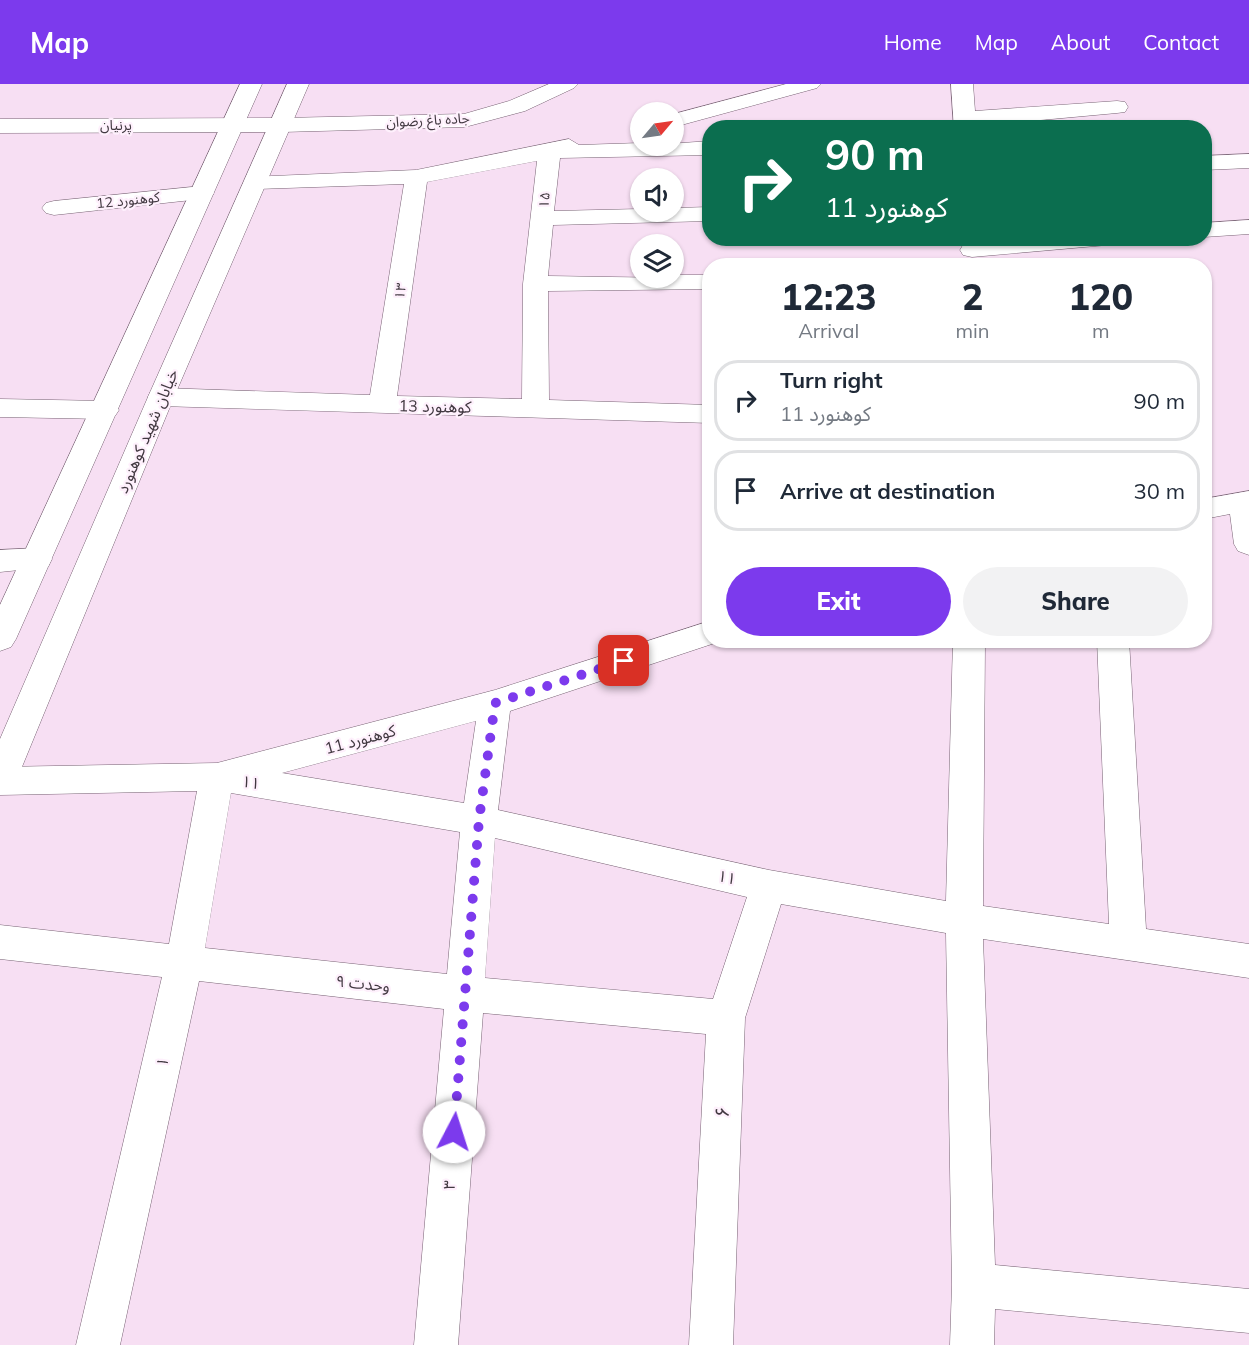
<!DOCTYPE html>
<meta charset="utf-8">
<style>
:root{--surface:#fff;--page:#f2f2f3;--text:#1f2937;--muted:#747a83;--line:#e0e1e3;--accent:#7c3aed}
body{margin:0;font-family:Mulish,"Noto Sans Arabic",sans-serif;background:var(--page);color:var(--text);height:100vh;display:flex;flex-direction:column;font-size:22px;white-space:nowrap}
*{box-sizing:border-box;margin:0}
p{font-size:20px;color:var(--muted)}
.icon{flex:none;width:33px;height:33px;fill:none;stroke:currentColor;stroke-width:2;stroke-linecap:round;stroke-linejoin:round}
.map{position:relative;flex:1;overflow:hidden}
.side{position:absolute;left:702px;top:174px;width:510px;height:390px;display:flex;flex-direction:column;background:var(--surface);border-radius:24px;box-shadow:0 2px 4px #0004}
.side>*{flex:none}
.guide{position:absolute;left:702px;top:36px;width:510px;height:126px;border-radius:24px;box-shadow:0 2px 4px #0004;background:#0b6e4f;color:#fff;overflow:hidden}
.needle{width:39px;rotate:61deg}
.buttons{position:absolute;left:630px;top:18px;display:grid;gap:12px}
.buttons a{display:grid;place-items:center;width:54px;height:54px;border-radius:50%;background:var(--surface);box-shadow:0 2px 4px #0004;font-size:30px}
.pin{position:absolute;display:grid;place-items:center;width:51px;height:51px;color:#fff;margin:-26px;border-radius:12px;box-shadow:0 3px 9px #0006}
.me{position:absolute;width:66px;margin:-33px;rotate:5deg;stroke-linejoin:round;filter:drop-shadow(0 0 4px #0008)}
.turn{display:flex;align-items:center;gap:21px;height:126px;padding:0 24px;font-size:27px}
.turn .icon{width:78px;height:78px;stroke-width:2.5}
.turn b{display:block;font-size:42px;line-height:51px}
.eta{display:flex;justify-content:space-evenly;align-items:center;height:102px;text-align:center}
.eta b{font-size:36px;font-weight:800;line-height:42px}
.action{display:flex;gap:12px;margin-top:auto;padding:12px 24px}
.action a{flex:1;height:69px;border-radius:36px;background:var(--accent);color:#fff;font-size:24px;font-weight:800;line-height:69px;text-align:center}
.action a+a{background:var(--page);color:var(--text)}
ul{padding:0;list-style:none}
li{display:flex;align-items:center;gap:18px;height:81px;margin:0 12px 9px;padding:0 12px;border:3px solid var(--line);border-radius:24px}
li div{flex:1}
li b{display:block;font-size:22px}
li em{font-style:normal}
header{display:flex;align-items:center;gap:36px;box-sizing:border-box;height:84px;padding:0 30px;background:var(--accent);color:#fff}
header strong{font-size:28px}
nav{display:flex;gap:33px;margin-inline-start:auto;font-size:21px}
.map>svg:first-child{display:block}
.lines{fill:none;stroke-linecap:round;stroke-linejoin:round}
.minor-casing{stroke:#786374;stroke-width:1}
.major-casing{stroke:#786374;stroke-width:1}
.minor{fill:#fff;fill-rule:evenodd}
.major{fill:#fff;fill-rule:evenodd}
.route{stroke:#7c3aed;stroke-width:10;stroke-dasharray:0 18}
.labels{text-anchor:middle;stroke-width:4.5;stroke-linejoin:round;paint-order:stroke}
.far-street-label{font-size:14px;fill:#413840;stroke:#fef0fc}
.street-label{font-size:16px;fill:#413840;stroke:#fef0fc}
.near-street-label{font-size:20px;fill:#413840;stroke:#fef0fc}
</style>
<header>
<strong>Map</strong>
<nav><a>Home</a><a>Map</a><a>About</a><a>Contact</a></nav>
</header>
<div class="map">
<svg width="1249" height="1261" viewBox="0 0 1249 1261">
<rect width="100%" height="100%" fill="#f7dff3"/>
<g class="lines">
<defs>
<path id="minor" d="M549,0H578L574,4L525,27L465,43L282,48L0,49V35L282,34L464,30L509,17Z
M786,0H821L817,4L674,43V30Z
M951,0H973L975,27L1117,17L1125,18L1128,23L1125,28L1117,29L954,44Z
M569,55L579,61L640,59V62L710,57V71L560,74L554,127L640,125V128H674V124L710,123V137L553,141L548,192L674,194V191H710V205L548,207L549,316L710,321V339L161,322L151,319L148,313L151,307L161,304L370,311L404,100L257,105L249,103L246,98L249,93L416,86ZM537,77L523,200L522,315L397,312L427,98Z
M1249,70V84L1204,86V72Z
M202,102L210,104L214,109L210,114L54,131L46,129L42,124L46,119L54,117Z
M1249,136V150L1204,153V139Z
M1020,154H1119L1115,159L1107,161L972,173L963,171L960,166L963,161Z
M0,315L105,317L115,320L119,326L115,332L105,335L0,333Z
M1249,407V471L1238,467L1234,460L1230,430L1204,435V415Z
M37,464L48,467L52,475L48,483L0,488V466Z
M710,537V556L721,557L510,627L498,726L769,786L946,817L953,556H985L983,822L1109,840L1097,556H1129L1146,845L1249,860V894L983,855L995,1181L1249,1205V1249L995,1225L994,1261H950L952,1201L946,849L781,820L745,934L733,1261H689L706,950L483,929L458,1261H414L444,925L199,897L120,1261H76L162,893L0,875V841L169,860L197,707L0,711V683L217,679L495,606ZM476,637L464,719L282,689ZM231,709L460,748L447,890L205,864ZM495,754L747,813L713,915L485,894Z"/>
<path id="major" d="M240,0H262L16,555L11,563L0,567V521Z
M287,0H309L174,313L17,695L12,705L0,709V655L148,313Z"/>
</defs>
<!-- minor casing -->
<use href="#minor" class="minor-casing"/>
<!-- major casing -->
<use href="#major" class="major-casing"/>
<!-- minor -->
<use href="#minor" class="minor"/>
<!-- major -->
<use href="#major" class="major"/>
</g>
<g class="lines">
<!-- route -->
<path class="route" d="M454,1048L479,736L495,619L624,577"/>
</g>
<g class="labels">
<!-- far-street labels -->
<g class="far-street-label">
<text transform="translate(428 36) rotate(-3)" y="5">جاده باغ رضوان</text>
<text x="116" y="46">پرنیان</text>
<text transform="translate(128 116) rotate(-6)" y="5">کوهنورد 12</text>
<text transform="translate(544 116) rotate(-84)" y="5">۱۵</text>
<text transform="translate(400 207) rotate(-81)" y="5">۱۳</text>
</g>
<!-- street labels -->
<g class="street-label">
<text transform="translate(435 322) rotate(1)" y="6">کوهنورد 13</text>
<text transform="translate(147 347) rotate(-67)" y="6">خیابان شهید کوهنورد</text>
<text transform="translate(360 655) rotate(-15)" y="6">کوهنورد 11</text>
<text transform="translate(251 698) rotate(9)" y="6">۱۱</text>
<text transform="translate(727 793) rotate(13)" y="6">۱۱</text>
<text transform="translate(363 899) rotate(6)" y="6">۹ وحدت</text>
<text transform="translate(162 978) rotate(-77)" y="6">۱</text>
<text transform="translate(449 1101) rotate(-85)" y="6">۳</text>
</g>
<!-- near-street labels -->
<g class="near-street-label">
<text transform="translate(722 1028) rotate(-87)" y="7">۶</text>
</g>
</g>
</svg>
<div class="buttons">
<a><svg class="needle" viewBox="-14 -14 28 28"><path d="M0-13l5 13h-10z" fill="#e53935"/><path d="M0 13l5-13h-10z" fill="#747a83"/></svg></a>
<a><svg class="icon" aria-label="sound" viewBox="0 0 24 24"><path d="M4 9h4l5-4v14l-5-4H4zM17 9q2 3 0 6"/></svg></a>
<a><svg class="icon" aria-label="layers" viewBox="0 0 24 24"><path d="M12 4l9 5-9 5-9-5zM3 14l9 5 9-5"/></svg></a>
</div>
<div class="pin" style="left:624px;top:577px;background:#d93025"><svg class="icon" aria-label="arrive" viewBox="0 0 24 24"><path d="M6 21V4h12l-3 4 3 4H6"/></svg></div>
<svg class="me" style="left:454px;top:1048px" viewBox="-20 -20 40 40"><circle r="19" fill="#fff"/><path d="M0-13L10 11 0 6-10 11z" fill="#7c3aed"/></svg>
<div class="guide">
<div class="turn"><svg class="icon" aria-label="right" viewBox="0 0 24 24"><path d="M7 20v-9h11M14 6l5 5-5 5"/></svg><div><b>90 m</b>کوهنورد 11</div></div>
</div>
<section class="side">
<div class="eta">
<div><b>12:23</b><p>Arrival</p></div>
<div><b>2</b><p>min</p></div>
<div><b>120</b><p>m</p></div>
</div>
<ul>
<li><svg class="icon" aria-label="right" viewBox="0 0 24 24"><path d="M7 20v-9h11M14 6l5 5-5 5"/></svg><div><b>Turn right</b><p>کوهنورد 11</p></div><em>90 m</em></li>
<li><svg class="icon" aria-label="arrive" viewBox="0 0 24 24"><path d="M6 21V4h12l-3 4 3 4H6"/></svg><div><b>Arrive at destination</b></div><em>30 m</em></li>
</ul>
<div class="action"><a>Exit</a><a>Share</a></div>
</section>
</div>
